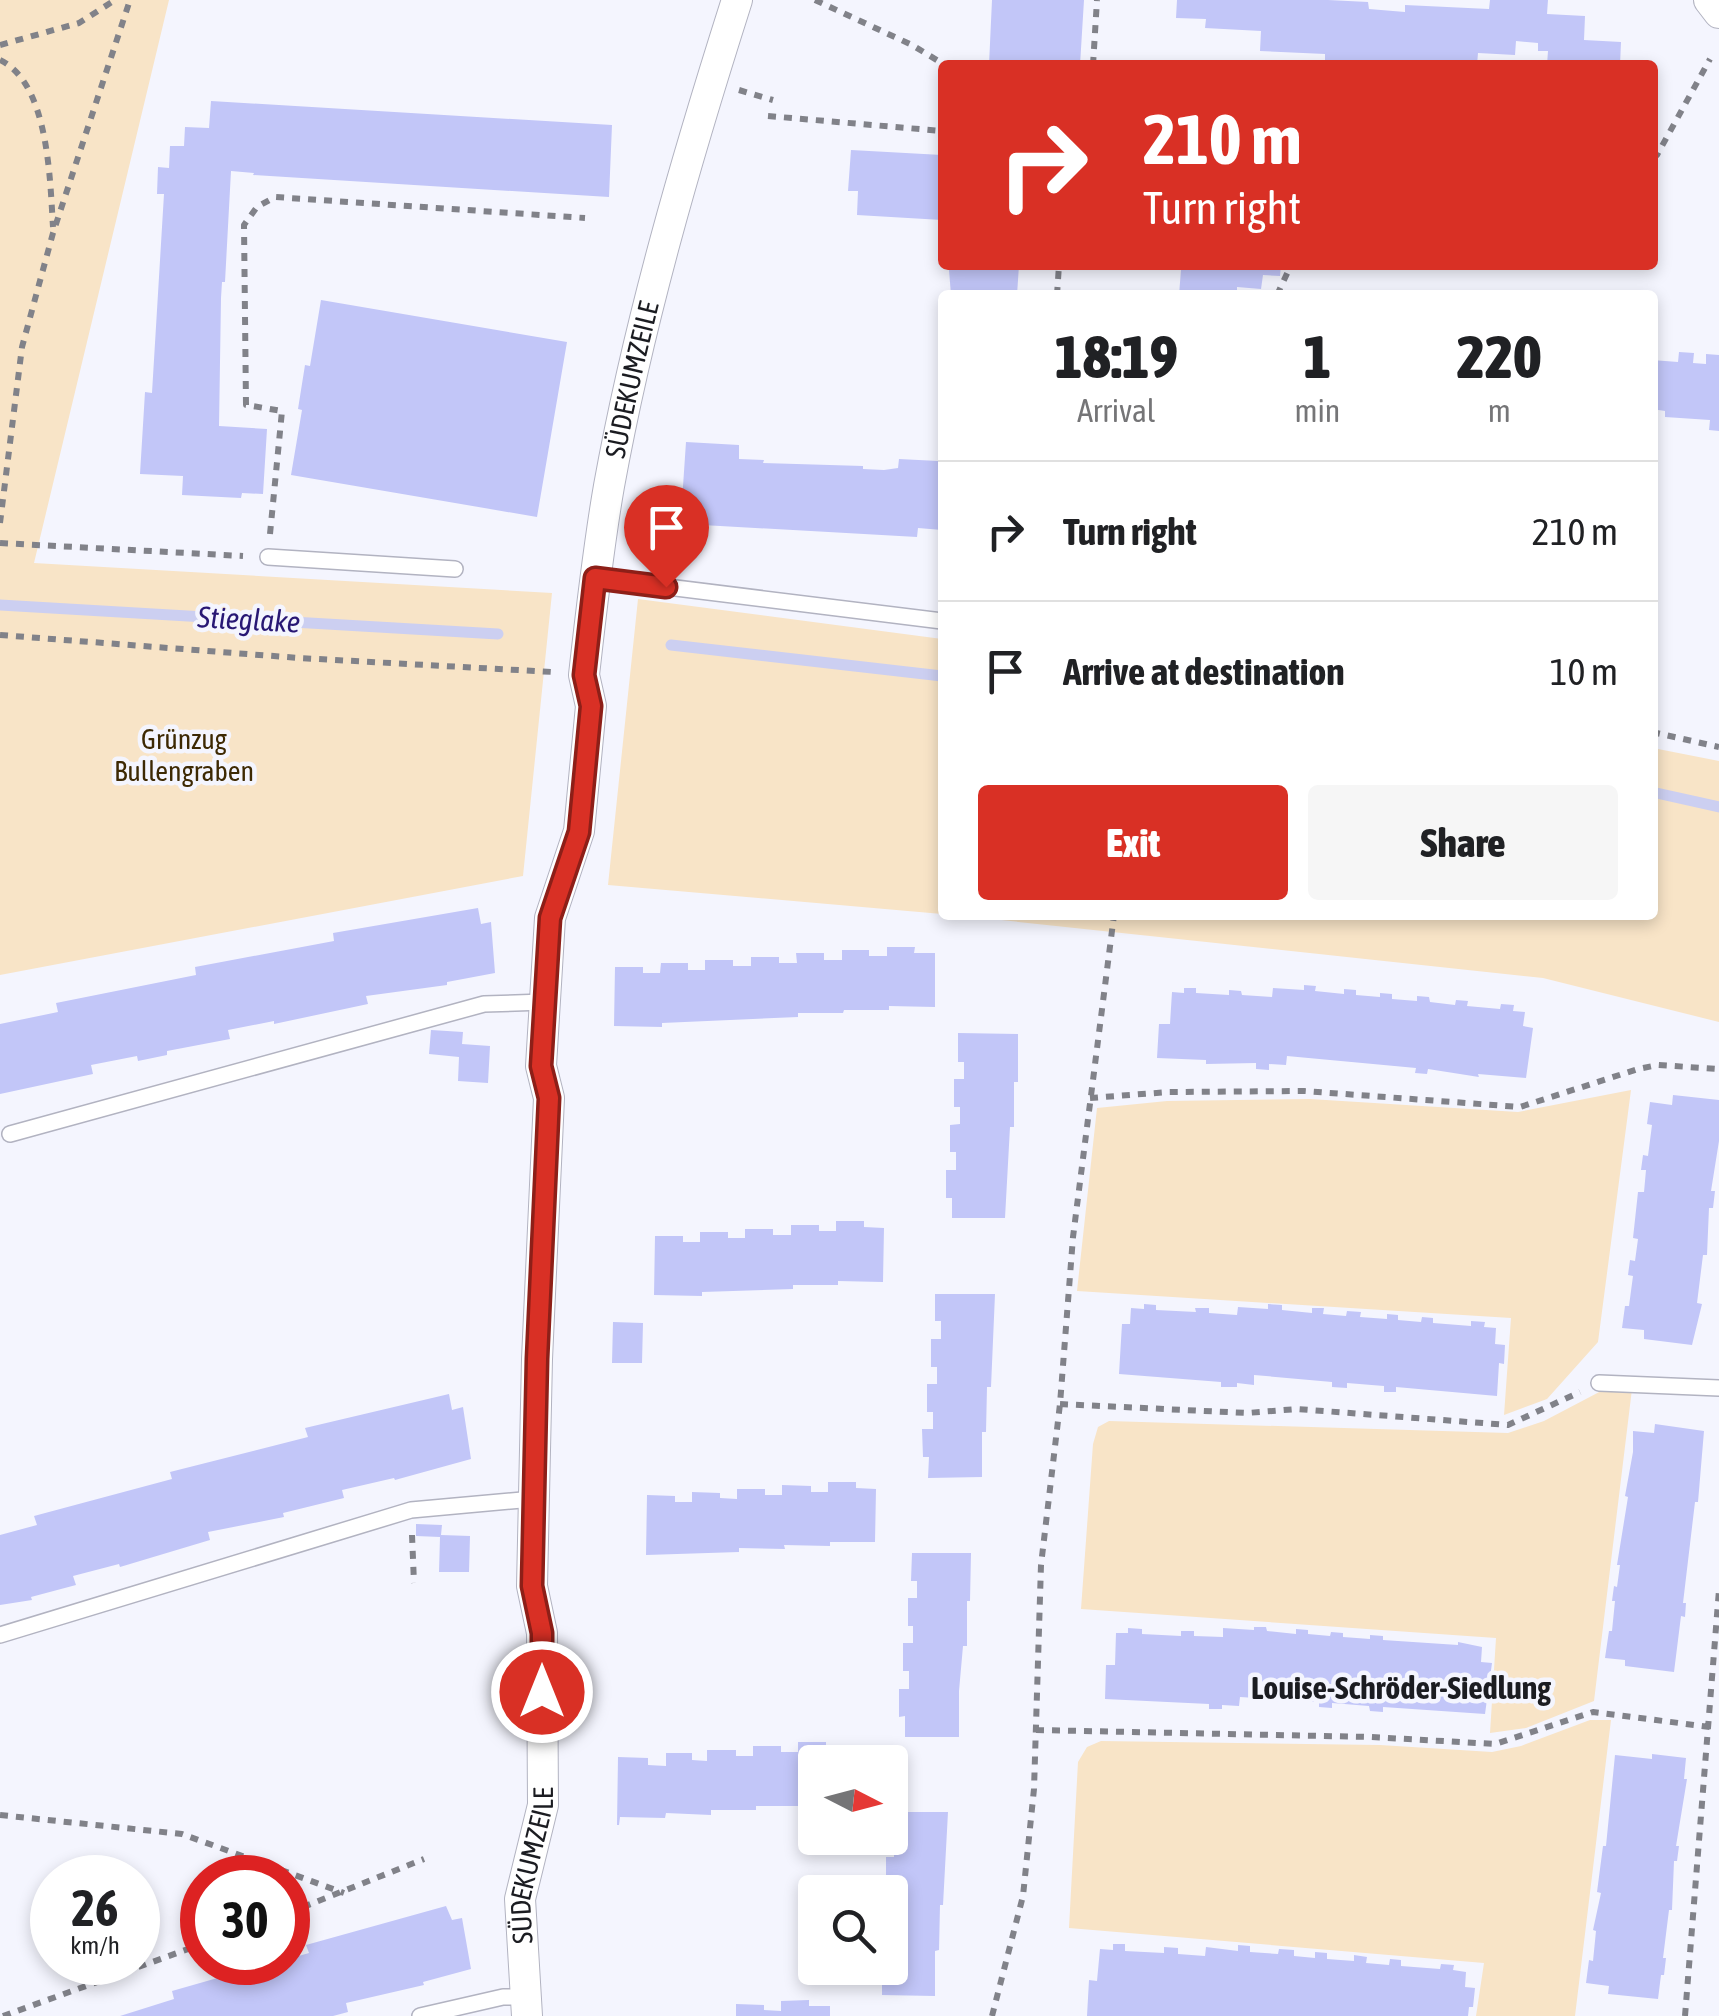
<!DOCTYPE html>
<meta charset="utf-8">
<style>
:root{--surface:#fff;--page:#f6f6f6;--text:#202124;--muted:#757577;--line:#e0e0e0;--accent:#d93025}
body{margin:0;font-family:"Asap Condensed",sans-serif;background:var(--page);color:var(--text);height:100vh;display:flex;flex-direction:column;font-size:38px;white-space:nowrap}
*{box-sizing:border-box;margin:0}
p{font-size:32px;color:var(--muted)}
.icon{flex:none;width:55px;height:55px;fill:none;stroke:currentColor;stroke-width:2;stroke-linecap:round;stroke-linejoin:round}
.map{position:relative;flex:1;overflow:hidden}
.details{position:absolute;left:938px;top:290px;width:720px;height:630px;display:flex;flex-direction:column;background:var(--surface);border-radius:10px;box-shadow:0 5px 15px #0003}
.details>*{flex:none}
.hud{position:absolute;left:938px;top:60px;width:720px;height:210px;border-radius:10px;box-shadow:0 5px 15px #0003;background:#d93025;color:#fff;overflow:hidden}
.needle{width:65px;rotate:96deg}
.buttons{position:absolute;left:798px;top:1745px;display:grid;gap:20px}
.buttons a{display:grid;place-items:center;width:110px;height:110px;border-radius:10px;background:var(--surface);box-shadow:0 5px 15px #0003;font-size:50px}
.speed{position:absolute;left:30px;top:1855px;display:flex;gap:20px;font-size:50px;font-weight:700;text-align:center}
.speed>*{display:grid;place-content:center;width:130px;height:130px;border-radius:50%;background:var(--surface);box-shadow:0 5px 15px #0003;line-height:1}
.speed small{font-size:25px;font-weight:400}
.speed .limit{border:15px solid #d22;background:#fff;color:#111}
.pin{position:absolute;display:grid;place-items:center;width:85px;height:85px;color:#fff;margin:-102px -42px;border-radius:50% 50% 50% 0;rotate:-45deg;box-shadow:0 0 10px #0007}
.pin .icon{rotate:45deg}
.me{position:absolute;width:110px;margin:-55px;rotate:0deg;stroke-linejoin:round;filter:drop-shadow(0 0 8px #0008)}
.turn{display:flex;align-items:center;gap:35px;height:210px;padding:0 40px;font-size:45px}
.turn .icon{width:130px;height:130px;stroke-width:2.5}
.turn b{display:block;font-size:70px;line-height:85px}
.eta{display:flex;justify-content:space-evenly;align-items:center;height:170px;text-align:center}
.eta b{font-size:60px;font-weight:800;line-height:70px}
.action{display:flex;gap:20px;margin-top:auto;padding:20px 40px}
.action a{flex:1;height:115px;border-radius:10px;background:var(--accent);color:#fff;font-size:40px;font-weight:800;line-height:115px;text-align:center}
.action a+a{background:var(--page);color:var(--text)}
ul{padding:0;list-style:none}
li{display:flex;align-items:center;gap:30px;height:140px;padding:0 40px;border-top:2px solid var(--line)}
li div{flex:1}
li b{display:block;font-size:38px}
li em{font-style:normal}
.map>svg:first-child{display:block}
.green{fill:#f8e4c7}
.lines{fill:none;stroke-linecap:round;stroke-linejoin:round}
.stream{stroke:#cccff1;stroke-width:11}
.building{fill:#c2c6f8}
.service-casing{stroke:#b2b3c1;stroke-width:18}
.minor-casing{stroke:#b2b3c1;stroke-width:32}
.path{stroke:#818289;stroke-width:6;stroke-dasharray:8 8;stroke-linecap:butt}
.service{stroke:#fff;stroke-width:15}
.minor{stroke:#fff;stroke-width:30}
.route-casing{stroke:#8d1f18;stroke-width:25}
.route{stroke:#d93025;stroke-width:18}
.labels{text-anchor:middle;stroke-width:9;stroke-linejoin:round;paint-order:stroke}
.street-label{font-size:28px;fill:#1b1c21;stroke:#f4f5fe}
.park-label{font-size:28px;fill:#3d2903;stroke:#f4f5fe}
.water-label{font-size:30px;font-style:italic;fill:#281774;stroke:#f4f5fe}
.quarter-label{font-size:32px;font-weight:bold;fill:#1b1c21;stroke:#f4f5fe}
</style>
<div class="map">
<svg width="1719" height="2016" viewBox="0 0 1719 2016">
<rect width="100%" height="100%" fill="#f4f5fe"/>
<!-- green -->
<path class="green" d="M0,0H169L34,563L552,593L523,876L0,975Z
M638,599L942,639V914L608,885Z
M1653,748L1719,761V1022L1543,978L954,915H1652Z
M1631,1090L1598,1342L1547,1399L1504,1415L1511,1318L1077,1291L1097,1108L1167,1101L1310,1099L1518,1112Z
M1605,1389H1632L1594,1701L1526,1728L1490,1733L1496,1638L1081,1609L1093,1444L1098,1427L1109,1421L1508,1433L1544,1421Z
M1590,1720H1611L1575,2016H1476L1484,1963L1069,1928L1078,1762L1087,1747L1101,1741L1380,1745L1492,1752L1521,1746Z"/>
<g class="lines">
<!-- stream -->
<path class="stream" d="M0,605L498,634
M671,645L942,676
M1652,792L1719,807"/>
</g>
<!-- building -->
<path class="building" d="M992,0H1084L1080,65H989Z
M1177,0H1328L1368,2L1369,9L1405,12V5L1489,9L1490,0H1548L1547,14L1585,16L1584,40L1621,42L1620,65H1547L1548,51H1538V43L1516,41L1515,55L1478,53L1477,65H1364L1325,62V54L1260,51L1261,31L1205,28L1206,19L1176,18Z
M211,101L612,125L609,197L253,175L254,173L231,171L225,282H222L221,298L219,426L267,429L263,494L242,493L241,498L182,495L183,476L140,474L145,392L152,393L164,194H157L158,167L169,168L170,146H184L185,127L209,128Z
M851,150L942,155V220L857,215L858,191H848Z
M953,265H1019L1017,295H951L949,270H952Z
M1168,265H1281L1280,276L1263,275L1261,289L1237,287V295H1179L1181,270L1167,269Z
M321,300L567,342L537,517L291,475L302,410L298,409L305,365L310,366Z
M1679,352L1694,353L1693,363L1706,364V354L1719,355V431L1709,430L1710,420L1665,417V411L1652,409V360L1678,362Z
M686,442L739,445V459L764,460L763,463L863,466V469L884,470L898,468L899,459L938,461L939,443H942V530L918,528L917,537L685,524L686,501H682Z
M478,908L481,924L491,922L495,973L447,982V985L366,996L368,1004L274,1024V1021L228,1030L230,1039L167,1051V1055L138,1061L137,1056L91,1065L93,1074L0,1094V1024L58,1012L56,1003L196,975L195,967L334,941L333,933Z
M887,947H915L914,953H935V1007L889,1006V1010H844L843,1013H798V1017L662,1023V1027L614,1026L615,967H643V973H660L661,963H688V970H705V960H733V966H751V957H779V963H797L796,953H824V960H842V950H869V956H887Z
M1304,985L1316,986L1315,991L1344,994V989L1356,990V995L1380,997V993L1392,994V999L1417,1001V996L1429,997L1430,1002L1455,1005L1456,1000L1468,1001L1467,1006L1500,1009L1501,1004L1514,1005L1513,1011L1525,1012L1523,1026L1533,1028L1526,1078L1478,1074L1479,1077L1428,1069L1427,1074L1415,1073L1416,1068L1287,1056L1286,1065L1269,1064V1070L1256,1069V1063L1206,1064V1060L1157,1058L1159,1024H1170L1172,992L1184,993V988H1196V993L1229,995V990L1241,991L1242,995L1272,997L1273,988L1304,990Z
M431,1030L463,1032L462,1044L490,1046L488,1083L458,1081L459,1057L429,1054Z
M958,1033L1018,1034V1082H1014V1127H1010L1005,1218H952V1198H946V1170H956V1152H950V1125L960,1124V1107H954V1079H964V1062H958Z
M1673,1095L1719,1100V1141L1711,1191H1715L1713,1208H1709L1707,1255H1703L1697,1303L1702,1304L1692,1345L1644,1339V1330L1622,1328L1625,1306H1629L1633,1276L1628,1275L1630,1260L1635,1261L1638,1239L1633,1238L1638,1192H1644L1646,1170H1641L1643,1155L1648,1156L1652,1125L1647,1124L1650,1102L1672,1105Z
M836,1221H864V1227L884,1228L883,1282L838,1281V1285H793V1289L702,1292V1296L654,1295L655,1236H683V1242H700V1232H728V1238H745V1229H773V1235H791V1225H819V1231H836Z
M935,1294H995L991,1387H987L986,1432H982V1477L928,1478L929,1457H923L922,1429H933V1412H927V1384H937V1367H931V1339H941V1321H935Z
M1144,1304L1156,1305V1310L1196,1312L1195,1308H1209V1313L1237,1315L1238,1307L1268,1309V1304L1282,1305V1310L1312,1313V1308H1324L1323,1314L1346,1316L1347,1311L1361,1312L1360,1317L1387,1319V1314L1398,1315V1320L1421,1322L1422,1317L1433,1318V1323L1471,1326V1321L1485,1322L1484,1327L1496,1328L1495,1344L1505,1345L1504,1364L1499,1363L1497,1396L1396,1387V1392H1384V1386L1347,1383V1388L1332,1387V1382L1254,1375V1385L1237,1383V1387H1221V1382L1119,1374L1122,1324H1130L1131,1308L1144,1309Z
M613,1322L643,1323L642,1363H612Z
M449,1394L452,1410L463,1407L471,1459L395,1480L394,1478L342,1490L344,1498L283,1513L284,1517L208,1532L210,1540L120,1567L119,1564L73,1576L76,1585L31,1597L32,1600L0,1605V1535L37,1525L34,1516L172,1479L170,1472L308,1437L305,1428Z
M1655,1424L1704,1431L1698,1502H1695L1683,1603H1686L1685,1617L1681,1616L1674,1672L1625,1666V1660L1605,1658L1609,1631H1612L1615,1601H1612L1614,1586L1617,1587L1620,1565H1617L1628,1497L1625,1496L1633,1452V1431L1654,1433Z
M828,1482H856V1488L876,1489L875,1542H830V1546L784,1545L785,1549L739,1548V1552L646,1555L647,1495L675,1496V1502H692V1492L720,1493V1498L737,1499V1489H765V1495H782V1485L811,1486V1492H828Z
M416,1524L442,1525L441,1535L470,1536L469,1572H439L440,1537L416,1536Z
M912,1553H971L970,1601H967V1646H963L959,1691V1737H905V1716L899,1717V1689H909V1671H903V1643H913V1626H908V1598H917V1581H911Z
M1254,1627H1266L1267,1631L1296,1634V1629L1308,1630V1634L1330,1636L1331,1632L1343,1633V1637L1370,1639V1635L1383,1636V1640L1458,1645V1642L1482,1647L1481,1662L1492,1663L1485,1714L1383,1707V1712L1370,1711L1369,1706L1332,1703V1708L1319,1707V1702L1240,1697L1239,1706L1222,1705V1709H1209V1704L1105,1699L1106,1665H1115L1116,1633H1128V1628L1142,1629V1634L1181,1636V1631H1194V1636L1223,1637V1628L1254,1630Z
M798,1742H826V1748H847L846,1762H815V1802H801V1806H756V1810H711V1815L666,1813L665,1818L620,1817L619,1825H617L618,1757L648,1758V1765L666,1766V1753H692V1760L707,1761V1750H736V1756H753V1746H781V1752H798Z
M1652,1754L1686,1758L1684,1779H1687L1676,1846H1679L1677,1861H1674L1672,1910H1669L1663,1958H1666L1664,1975H1661L1658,1999L1608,1994L1609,1986L1586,1983L1589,1960L1593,1961L1596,1931L1593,1930L1601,1893L1597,1892L1603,1846H1606L1615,1755L1652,1759Z
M890,1812H948L943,1905H940L939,1950L935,1951V1996L882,1995V1975H876V1968H890L892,1885L886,1884V1857H894V1840L890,1839Z
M446,1906L452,1920L462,1918L471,1969L423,1982L424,1985L346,2003L348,2012L333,2016H120L174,1999L172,1991L274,1962H288V1959L309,1953L306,1945Z
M1113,1944H1125V1951L1164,1953V1947L1178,1948V1954L1205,1956L1206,1947L1238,1951V1945L1250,1946V1952L1278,1954L1279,1949L1294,1950V1956L1315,1958V1952L1327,1953V1959L1354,1961V1955L1367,1957L1366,1963L1389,1965L1390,1959L1401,1960V1966L1440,1969L1441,1964L1454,1965L1453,1970L1466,1972L1465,1987L1475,1988L1473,2007H1469L1468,2016H1087L1089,1980L1097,1981L1100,1949L1113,1950Z
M809,2000V2006H830V2016H736V2004L764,2005V2010L781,2011V2001Z"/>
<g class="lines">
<defs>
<path id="service" d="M268,557L455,569
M595,578L942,621
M10,1134L484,1004L544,1002
M1599,1383L1719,1388
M0,1635L411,1510L533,1499
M420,2016L503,1997H525"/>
<g id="minor">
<path d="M1709,0L1719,13"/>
<path id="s1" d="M527,2016L520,1899L543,1805L542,1633L532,1586L537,1359L549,1098L541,1066L550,918L579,831L591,706L584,675C591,612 598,549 609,486C639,321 686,160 737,0"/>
</g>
</defs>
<!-- service casing -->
<use href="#service" class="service-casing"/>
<!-- minor casing -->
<use href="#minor" class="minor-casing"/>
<!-- path -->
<path class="path" d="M815,0L912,45L945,65
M0,45L79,23L115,0
M0,60C49,83 50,181 53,227
M1093,65L1097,0
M739,90L773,100
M768,116L942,131
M1652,155H1657L1710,59
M1057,295L1059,265
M1277,295L1291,265
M0,523L22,347L53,233L130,0
M270,534L282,411L246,405L244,225L257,207L275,197L585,218
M0,543L243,556
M0,635L299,658L553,672
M1652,732L1719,747
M1090,1098L1169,1092L1304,1091L1520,1107L1638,1069L1658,1065L1719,1069
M1060,1404L1247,1413L1297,1409L1508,1425L1580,1392
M412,1535L414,1583
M1036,1730L1371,1737L1495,1744L1593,1712L1710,1727
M0,1815L182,1834L344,1893
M288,1913L424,1859
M3,2016L202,1944
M992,2016L1023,1896L1034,1789L1041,1565L1060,1404L1073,1237L1114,915
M1685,2016L1719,1590"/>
<!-- service -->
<use href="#service" class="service"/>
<!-- minor -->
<use href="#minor" class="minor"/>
</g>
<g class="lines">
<defs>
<path id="route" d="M542,1692V1633L532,1586L537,1359L549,1098L541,1066L550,918L579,832L591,706L584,675L595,578L666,587"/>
</defs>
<!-- route casing -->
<use href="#route" class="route-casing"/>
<!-- route -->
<use href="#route" class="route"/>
</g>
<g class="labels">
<!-- street labels -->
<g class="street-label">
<text dy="10" stroke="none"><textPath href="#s1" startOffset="1652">SÜDEKUMZEILE</textPath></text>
<text dy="10" stroke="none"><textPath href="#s1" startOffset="152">SÜDEKUMZEILE</textPath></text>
</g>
<!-- park labels -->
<g class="park-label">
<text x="184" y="749">Grünzug<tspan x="184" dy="32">Bullengraben</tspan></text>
</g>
<!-- water labels -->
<g class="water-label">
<text transform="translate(249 620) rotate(3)" y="10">Stieglake</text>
</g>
<!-- quarter labels -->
<g class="quarter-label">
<text x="1401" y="1699">Louise-Schröder-Siedlung</text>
</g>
</g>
</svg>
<div class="buttons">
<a><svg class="needle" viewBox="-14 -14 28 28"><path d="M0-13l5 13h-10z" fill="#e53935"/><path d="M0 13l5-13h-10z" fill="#757577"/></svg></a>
<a><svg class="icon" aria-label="search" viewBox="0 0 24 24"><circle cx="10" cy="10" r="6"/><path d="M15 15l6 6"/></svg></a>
</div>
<div class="speed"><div>26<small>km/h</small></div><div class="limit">30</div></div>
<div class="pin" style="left:666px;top:587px;background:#d93025"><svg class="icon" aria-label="arrive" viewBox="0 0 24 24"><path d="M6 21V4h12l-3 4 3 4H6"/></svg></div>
<svg class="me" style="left:542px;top:1692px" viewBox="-20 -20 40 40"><circle r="17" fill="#d93025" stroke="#fff" stroke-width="3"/><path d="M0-11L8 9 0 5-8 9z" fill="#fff"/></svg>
<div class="hud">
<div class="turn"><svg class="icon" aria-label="right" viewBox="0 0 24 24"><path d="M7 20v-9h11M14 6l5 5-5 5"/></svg><div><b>210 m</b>Turn right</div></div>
</div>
<section class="details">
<div class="eta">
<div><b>18:19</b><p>Arrival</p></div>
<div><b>1</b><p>min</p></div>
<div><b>220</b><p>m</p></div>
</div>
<ul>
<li><svg class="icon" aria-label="right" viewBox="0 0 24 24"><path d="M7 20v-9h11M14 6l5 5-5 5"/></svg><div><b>Turn right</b></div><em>210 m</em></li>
<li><svg class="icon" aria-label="arrive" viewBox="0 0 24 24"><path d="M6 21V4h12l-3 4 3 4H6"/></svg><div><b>Arrive at destination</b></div><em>10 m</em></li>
</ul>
<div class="action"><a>Exit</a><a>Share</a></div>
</section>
</div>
